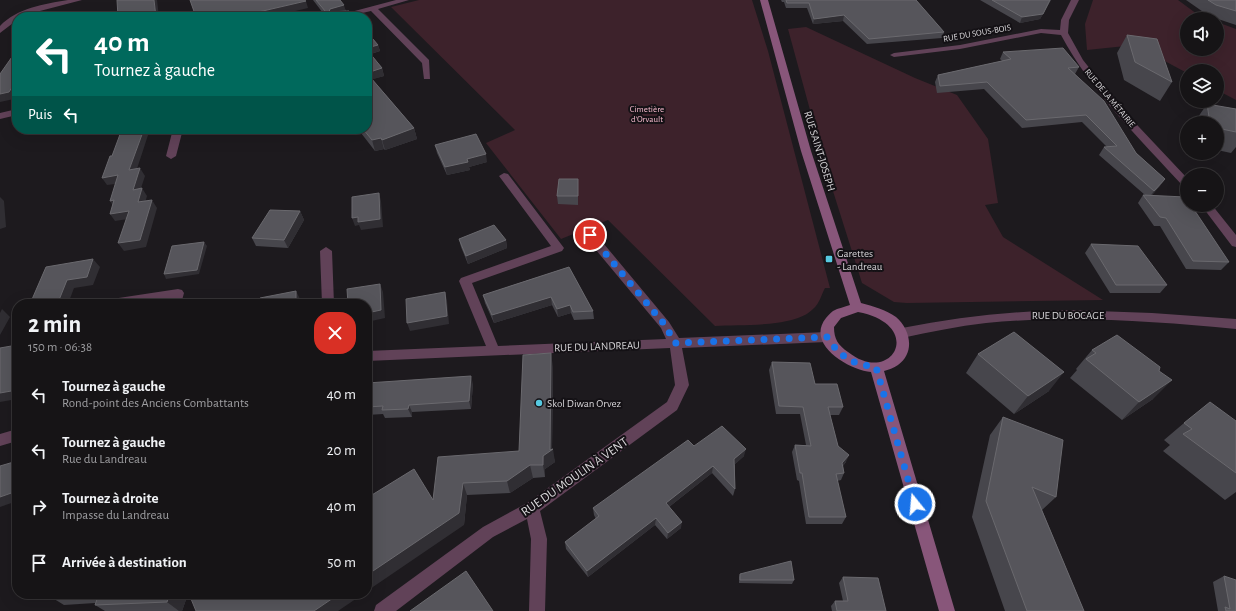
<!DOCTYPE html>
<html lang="fr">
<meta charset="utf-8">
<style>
:root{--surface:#161416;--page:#1f1d1f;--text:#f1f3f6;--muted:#9e9ea1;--line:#353335}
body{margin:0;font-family:"Alegreya Sans",sans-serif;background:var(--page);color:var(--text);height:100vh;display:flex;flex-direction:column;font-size:15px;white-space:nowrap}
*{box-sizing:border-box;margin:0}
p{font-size:13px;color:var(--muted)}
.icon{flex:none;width:22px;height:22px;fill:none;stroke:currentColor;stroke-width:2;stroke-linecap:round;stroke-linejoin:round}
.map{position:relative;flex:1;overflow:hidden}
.details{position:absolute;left:12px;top:299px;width:360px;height:300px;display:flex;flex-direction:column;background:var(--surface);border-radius:16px;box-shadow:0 4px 16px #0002,0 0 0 1px var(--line)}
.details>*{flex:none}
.top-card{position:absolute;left:12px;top:12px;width:360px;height:122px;border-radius:16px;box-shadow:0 4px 16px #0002,0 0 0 1px var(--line);background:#00695c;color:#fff;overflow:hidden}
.fabs{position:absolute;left:1180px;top:12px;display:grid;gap:8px}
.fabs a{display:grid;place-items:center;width:44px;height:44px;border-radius:50%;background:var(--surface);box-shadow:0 4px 16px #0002,0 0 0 1px var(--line);font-size:20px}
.pin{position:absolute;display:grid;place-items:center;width:34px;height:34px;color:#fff;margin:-17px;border:2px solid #fff;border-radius:50%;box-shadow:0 1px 4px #0007}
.me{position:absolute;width:44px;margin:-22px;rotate:343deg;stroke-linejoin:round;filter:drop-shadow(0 0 3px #0008)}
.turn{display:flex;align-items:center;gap:14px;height:84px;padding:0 16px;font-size:18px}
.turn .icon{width:52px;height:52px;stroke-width:2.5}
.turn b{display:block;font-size:28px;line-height:34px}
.then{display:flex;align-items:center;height:38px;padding:0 16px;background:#0003;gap:8px;font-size:15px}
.round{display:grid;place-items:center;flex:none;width:42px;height:42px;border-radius:16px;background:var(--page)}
.head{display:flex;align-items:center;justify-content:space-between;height:68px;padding:0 16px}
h1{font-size:24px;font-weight:700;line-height:30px}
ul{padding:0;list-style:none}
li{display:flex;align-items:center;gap:12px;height:56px;padding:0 16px}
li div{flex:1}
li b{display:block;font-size:15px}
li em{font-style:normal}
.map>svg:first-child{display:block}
.green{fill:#3d222b}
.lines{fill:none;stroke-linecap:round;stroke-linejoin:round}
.minor{fill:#614258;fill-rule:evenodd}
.secondary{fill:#88567a;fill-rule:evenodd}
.wall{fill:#47464c}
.shaded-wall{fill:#302e33}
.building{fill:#56555b;stroke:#6a696e}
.route{stroke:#1a73e8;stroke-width:7;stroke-dasharray:0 12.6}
.poi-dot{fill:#56c9e1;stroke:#141115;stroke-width:1.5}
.labels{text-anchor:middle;stroke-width:4;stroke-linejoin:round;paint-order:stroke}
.far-street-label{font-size:9px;fill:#d7d5d8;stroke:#141115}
.far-park-label{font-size:9px;fill:#f6bacd;stroke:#141115}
.street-label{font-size:11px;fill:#d7d5d8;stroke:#141115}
.poi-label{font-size:11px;fill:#d7d5d8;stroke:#141115;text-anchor:start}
.near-street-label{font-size:13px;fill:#d7d5d8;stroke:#141115}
</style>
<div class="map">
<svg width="1236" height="611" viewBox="0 0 1236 611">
<rect width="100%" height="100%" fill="#1d1a1e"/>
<!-- green -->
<path class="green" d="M419,0H752L768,51L830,288H825C821,295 820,303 813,309C795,328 742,324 715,326L608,220L561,239L486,143L515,130L391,7Z
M1093,0H1178L1201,17L1207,19H1187V49H1217V22L1236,29V100L1217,90V71H1187V73L1135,45L1087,50L1085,24Z
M806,27L915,78L957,95L988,139L998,203L985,205L1003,237L1103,300L907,303L894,302L862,283L826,169L788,29Z"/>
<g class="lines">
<!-- minor -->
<path class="minor" d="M68,0H82L17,17V20L0,33V26C17,8 44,4 68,0Z
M396,0H409L378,9L429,60L430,79H424L422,63L371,11L345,17H332Z
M1071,0H1079L1069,20L1068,33L1083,60L1123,110L1187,178V187L1183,186C1140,139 1092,93 1061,35L1041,33L960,49L894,57L890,55L894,53L960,45L1041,29L1060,30L1061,20Z
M17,109V115L0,119V113Z
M173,129H183L176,156L171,159L166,156Z
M504,173L508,174L564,248L562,251L472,283L498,346L666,339L661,328L586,238L585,235L586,232H594L669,322L679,338L827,332L831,334L833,337L831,340L827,342L682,348L689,385L677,410L540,511L547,539L545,611H529L531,539L527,519L493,537L396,611H374L376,605L483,527L527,503L667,402L675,385L670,348L367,361V351L486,346L459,281L461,278L551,246L499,176Z
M1201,205H1212L1236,235V247L1232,246Z
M326,247L332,251L334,304H322L320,251Z
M178,289L182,290L184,293L181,304H169L171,298L134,304L106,303L108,300L112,299Z
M1068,310L1152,313L1236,319V329C1153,321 1070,315 986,323C958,326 930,332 902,338L898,336L896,333L898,330L902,328C957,317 1012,311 1068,310Z
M17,429V441L0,446V434Z"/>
<!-- secondary -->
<path class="secondary" d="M760,0H768L811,151L861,303C873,306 886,310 896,317C911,330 915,353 898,365C894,368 888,370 884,371L955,611H939L871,372C849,370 805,344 826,318C828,316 830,313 833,311C838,308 845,307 850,305L801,151ZM858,312C926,325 892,387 848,352C838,345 834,339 834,327L841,318Z"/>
</g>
<!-- wall -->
<path class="wall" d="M313,0H340L346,11L354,17H326Z
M781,0H916L944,32L942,38L867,44L843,21L813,24L807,8H786L784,2H782Z
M980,0H1051L1040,19L1020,23Z
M1186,0H1236V25L1209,16Z
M367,32L378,45L380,51L371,54L382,68L384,76L372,79L414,128L417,139L385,150L384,149L375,151L361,133L360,129H367L370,80L367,81Z
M1127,35L1172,82L1160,101L1124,80L1117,53Z
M1003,52L1079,67L1075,74L1136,153L1165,179L1159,187L1152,195L1229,262L1221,270L1186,269L1160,226H1154L1138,203L1143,195H1145L1099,155L1104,147H1107L1082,122L1022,128L984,89L937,93L935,82L938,75L1002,61L1000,59Z
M1207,104L1236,109V147L1231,153L1217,150V123H1194Z
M435,145L487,162L469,167L470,170L447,175L437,153Z
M578,187V205L558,204L557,196Z
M300,211L304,220L288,248L256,246L252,238Z
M459,239L506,240L507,248L468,264L461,247Z
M1091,244L1167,285L1160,293H1110L1085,253Z
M569,267L593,311L594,319L574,320L571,313L558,317L552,305L494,323L485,303L483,295Z
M1092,350L1159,371L1153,399L1122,420L1070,378L1077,370L1076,369Z
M978,354L1049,391L1014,414L966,373Z
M772,362L815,384L843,407L839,415H830L838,446L846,462L843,466L844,473L841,480L837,481L846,517L842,524H806L799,481L797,480L792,452L795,445H806L800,414H776L769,370Z
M553,367L552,450L555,462L545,469V477L533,478L510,493L467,495L464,525L433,500L519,451Z
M367,383L473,384L471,409L412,412V417L385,418L383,414L367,415Z
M1003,417L1056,497L1042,510L1084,611H1005L972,517L990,435Z
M1236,421V492L1225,500L1163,451L1170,445L1164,440L1184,423Z
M694,446L744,456L735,464V489L733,496L712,473L669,507L681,528L667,539L655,525L588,577L566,549L565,542L596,519L594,515L593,508Z
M740,574L794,580L792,584L739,583V577Z
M1224,576L1236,611H1218L1213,582Z
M843,577L886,611H832L831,606L835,601H843L839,583Z
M46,594H188L182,611H105L95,605V603L64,605Z"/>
<!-- shaded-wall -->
<path class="shaded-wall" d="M154,0H157L159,17H156Z
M1051,0L1040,19L1020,23L1022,17Z
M306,1L308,8L270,17H237Z
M344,5L346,12H329L330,9Z
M844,15L843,21L813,24L814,19Z
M378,45L380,51L367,55V48Z
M382,68L384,76L367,81V73Z
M17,80V95L14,99L0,102V94Z
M414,128L417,139L385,150L382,140Z
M33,129H70L38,135Z
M144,129H150L134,178L129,170Z
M381,138L384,149L375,151L372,140Z
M486,154L487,162L469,167L470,170L447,175L445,167L467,159Z
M140,168L145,176L138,197L133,190Z
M118,175L123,183L107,185L102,178Z
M1165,179L1159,187L1149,198L1154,191Z
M142,188L147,196L143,210L138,202Z
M379,193L381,201L383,227L361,230L359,225L355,226L352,218Z
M0,197L4,201L6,227L0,229Z
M114,200L115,209L110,201Z
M152,200L157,208L146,247L124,251L118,243Z
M129,211L134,218L115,221L110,214Z
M300,211L304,220L288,248L284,240Z
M506,240L507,248L468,264L466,256Z
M204,242L207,246L199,274L166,279L164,274Z
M93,259L100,267L93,285L74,288L68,304H32L67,280Z
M380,284L383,292L385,318L367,322V313Z
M296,291L300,299V304H296Z
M445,292L447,300L449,324L410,331L407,323Z
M551,297L552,305L494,323L492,315Z
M570,305L571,313L558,317L557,309Z
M2,309L10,317L0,335V313Z
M551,353L553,367L552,450L553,449L555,462L545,469V477L543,465Z
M1064,372L1049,391L1014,414L1028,396Z
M471,376L473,384L471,409L469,401Z
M1172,380L1153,399L1122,420L1139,402Z
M17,390V399L0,402V393Z
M409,405L412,412V417L408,409Z
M746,449L744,456L733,466L734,459Z
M849,455L846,462L839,470L842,463Z
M530,465L533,478L510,493L507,481Z
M713,466L712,473L665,510L666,503Z
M463,483L467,495L464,525L367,591V575Z
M17,491V501L0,507V497Z
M656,518L655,525L588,577L587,571Z
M682,522L681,528L667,539L668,533Z
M170,594H188L182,611H179L167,602Z
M339,594H363L338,611H314Z"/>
<!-- building -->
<path class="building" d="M117,0H154L156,17H118Z
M190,0H304L306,1L237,17H196Z
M316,0H340L344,5L330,9L329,12L349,11L354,17H330Z
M786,0H916L944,32L869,39L844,15L814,19L809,3H787Z
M992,0H1050L1043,14L1022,17Z
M1208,0H1236V11L1216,5Z
M367,32L378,45L367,48Z
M1127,35L1157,39L1172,82L1135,62Z
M1063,48L1079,67L1068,68L1104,101L1136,153L1165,179L1154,191L1104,147L1117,146L1086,115L1026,120L987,82L940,86L938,75L1011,59L1003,52Z
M367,51H368L382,68L367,73Z
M14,54H17V80L9,92L0,94V74Z
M371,78L414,128L382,140L381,138L372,140L363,129H367V85Z
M1207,104L1236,109V132L1217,128V123H1210Z
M122,129H144L129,170L140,168L133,190L142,188L138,202L152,200L140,240L118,243L129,211L110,214L114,200L110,201L118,175L102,178L110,156H112Z
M476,134L486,154L467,159L468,162L445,167L435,145Z
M559,179H578V196H557Z
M379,193L380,219L358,222V217L352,218V197Z
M1143,195L1185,197L1187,200V205H1191L1229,262L1193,261L1166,218L1160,217Z
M270,210L300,211L284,240L252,238Z
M494,225L506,240L466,256L459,239Z
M204,242L197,270L164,274L172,246Z
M1091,244L1138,246L1167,285H1116Z
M93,259L87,277L67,280L59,300L30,304L46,267Z
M569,267L593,311L573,312L570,305L557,309L551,297L492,315L483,295Z
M380,284L381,310L367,313V304H348L347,289Z
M296,291V304H259L260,298Z
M445,292L447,316L407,323L406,299Z
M1014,332L1064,372L1028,396L978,354Z
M1117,335L1160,367L1159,371L1172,380L1139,402L1086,359L1096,353L1092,350Z
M17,345V390L0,393V348Z
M551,353L550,450L553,449L543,456V465H530L507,481L463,483L459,513L367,575V498L414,469L433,500L438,457L519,451L523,355Z
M772,362L810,363L815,384H837L843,407H828L838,446L849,455L842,463L844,473L836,474L846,517H809L802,473H800L795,445L811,446L803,407L779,406Z
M471,376L469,401L409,405L408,409L382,410L383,406L367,407V383Z
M1210,402L1236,421V473L1183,434L1192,429L1184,423Z
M1003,417L1063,440L1056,497L1032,487L1084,611H1027L986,501Z
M722,426L746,449L734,459L735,489L713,466L666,503L682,522L668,533L656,518L587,571L565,542L599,516L593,508L688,440L694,446Z
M17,461V491L0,497V466Z
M791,561L794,580H740V574Z
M466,571L493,611H410Z
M1224,576L1236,580V611H1226L1225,607L1230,609Z
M843,577L878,578L886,611H837L835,601H848Z
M99,594H170L167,602L95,605Z
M189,594H339L314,611H196Z"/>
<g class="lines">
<!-- route -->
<path class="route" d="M590,235L665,325L675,343L827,337C841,358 852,364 876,367L915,504"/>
</g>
<!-- markers -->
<g class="poi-dot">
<rect x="825" y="255" width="8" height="8" rx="2"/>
<circle cx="539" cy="403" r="4"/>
</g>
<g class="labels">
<!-- far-street labels -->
<g class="far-street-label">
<text transform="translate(977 33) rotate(-10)" y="3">RUE DU SOUS-BOIS</text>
<text transform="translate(1110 98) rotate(50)" y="3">RUE DE LA MÉTAIRIE</text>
</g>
<!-- far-park labels -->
<g class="far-park-label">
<text x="647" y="112">Cimetière<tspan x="647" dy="10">d'Orvault</tspan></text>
</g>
<!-- street labels -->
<g class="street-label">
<text transform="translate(820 151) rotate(73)" y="4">RUE SAINT-JOSEPH</text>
<text x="1068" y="319">RUE DU BOCAGE</text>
<text transform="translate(597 346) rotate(-2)" y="4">RUE DU LANDREAU</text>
</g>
<!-- poi labels -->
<g class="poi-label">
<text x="837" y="257">Garettes<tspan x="837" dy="13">- Landreau</tspan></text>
<text x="547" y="407">Skol Diwan Orvez</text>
</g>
<!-- near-street labels -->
<g class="near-street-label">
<text transform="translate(574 476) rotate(-35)" y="5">RUE DU MOULIN À VENT</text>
</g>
</g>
</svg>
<div class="fabs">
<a><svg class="icon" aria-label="sound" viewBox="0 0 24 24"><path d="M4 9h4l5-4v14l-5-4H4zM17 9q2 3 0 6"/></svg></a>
<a><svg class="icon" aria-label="layers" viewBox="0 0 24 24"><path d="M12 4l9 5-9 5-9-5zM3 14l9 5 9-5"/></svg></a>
<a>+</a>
<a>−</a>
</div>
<div class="pin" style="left:590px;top:235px;background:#d93025"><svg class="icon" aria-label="arrive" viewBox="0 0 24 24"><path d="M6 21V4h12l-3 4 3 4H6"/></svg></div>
<svg class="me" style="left:915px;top:504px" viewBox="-20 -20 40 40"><circle r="17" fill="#1a73e8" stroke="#fff" stroke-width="3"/><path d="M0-11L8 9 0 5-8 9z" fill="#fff"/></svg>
<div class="top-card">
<div class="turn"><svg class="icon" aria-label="left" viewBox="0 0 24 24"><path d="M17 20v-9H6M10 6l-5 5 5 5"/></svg><div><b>40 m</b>Tournez à gauche</div></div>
<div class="then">Puis<svg class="icon" aria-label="left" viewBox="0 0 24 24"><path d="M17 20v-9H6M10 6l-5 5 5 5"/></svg></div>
</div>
<section class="details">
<div class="head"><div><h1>2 min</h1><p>150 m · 06:38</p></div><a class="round" style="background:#d93025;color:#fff"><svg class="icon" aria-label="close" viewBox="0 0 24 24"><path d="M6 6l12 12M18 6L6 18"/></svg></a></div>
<ul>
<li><svg class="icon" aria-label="left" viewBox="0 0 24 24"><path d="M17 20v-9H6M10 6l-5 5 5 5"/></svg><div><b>Tournez à gauche</b><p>Rond-point des Anciens Combattants</p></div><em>40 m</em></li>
<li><svg class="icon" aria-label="left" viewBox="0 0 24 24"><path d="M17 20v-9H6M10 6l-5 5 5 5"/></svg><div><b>Tournez à gauche</b><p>Rue du Landreau</p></div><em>20 m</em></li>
<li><svg class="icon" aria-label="right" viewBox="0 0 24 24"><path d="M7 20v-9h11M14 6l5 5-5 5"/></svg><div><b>Tournez à droite</b><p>Impasse du Landreau</p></div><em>40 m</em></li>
<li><svg class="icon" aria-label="arrive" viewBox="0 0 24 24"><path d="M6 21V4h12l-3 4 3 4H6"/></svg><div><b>Arrivée à destination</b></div><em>50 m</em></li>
</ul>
</section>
</div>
